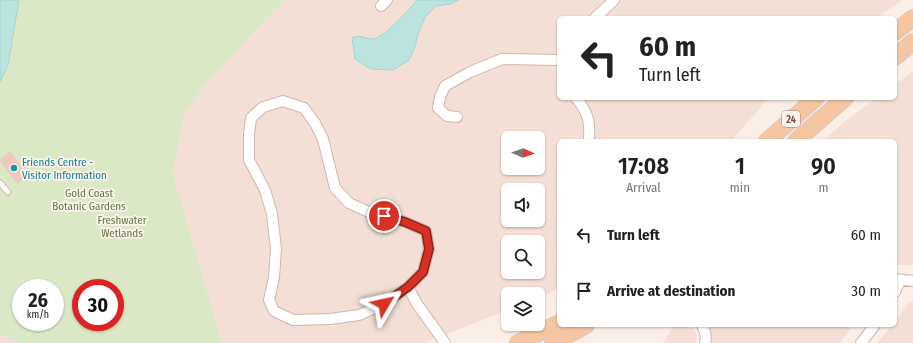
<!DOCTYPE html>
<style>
:root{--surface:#fff;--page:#f6f6f6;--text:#222;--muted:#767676}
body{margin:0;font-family:"Fira Sans Condensed",sans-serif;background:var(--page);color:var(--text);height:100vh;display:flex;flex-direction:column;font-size:15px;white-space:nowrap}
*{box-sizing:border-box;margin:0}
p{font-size:13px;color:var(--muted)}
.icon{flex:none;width:22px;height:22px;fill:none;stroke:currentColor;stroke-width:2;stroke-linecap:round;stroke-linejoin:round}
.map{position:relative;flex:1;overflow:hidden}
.panel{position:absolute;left:557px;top:139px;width:340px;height:188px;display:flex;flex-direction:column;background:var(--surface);border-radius:6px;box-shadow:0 1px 3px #0004}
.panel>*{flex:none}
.banner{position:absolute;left:557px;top:16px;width:340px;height:84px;border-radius:6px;box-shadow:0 1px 3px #0004;background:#fff;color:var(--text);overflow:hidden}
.needle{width:26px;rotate:92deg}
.fabs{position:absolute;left:501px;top:131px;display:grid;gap:8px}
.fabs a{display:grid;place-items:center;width:44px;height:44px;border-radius:6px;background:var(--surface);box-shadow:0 1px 3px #0004;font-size:20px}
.speed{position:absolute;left:12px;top:279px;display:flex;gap:8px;font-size:20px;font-weight:700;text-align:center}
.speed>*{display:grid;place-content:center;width:52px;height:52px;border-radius:50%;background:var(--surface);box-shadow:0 1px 3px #0004;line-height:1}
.speed small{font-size:10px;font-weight:400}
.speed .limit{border:6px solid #d22;background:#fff;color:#111}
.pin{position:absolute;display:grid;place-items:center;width:34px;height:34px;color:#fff;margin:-17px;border:2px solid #fff;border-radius:50%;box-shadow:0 1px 4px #0007}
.me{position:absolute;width:44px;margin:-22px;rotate:54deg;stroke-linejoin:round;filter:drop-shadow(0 0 3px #0008)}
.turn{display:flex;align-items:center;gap:14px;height:84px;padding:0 16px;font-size:18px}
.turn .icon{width:52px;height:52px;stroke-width:2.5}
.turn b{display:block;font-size:28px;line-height:34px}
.eta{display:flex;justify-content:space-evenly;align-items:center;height:68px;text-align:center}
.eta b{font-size:24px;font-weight:600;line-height:28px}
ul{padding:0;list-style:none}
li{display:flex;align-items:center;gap:12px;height:56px;padding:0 16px}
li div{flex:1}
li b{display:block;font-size:15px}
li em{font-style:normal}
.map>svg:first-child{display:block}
.residential{fill:#f3dfd5;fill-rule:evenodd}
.green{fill:#dbe8c5;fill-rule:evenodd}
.water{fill:#bbe4e1;stroke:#a2d5d2}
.building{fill:#efc8bf}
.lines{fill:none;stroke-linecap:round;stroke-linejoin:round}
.service-casing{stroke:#cfb7b0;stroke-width:7}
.minor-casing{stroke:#cfb7b0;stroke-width:12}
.primary-casing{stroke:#d5cbc9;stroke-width:18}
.service{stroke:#fff;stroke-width:5}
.minor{stroke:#fff;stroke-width:10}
.primary{stroke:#f6c5a2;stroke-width:16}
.route-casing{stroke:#8d1f18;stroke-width:10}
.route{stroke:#d93025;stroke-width:7}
.culture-dot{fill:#0f9aa8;stroke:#fef3ec;stroke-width:1.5}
.labels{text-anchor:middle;stroke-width:3.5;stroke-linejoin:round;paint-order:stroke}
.shield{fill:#fef3ec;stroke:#9d827c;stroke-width:1}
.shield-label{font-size:10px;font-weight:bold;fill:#73514c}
.culture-label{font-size:11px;fill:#0d838f;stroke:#fef3ec;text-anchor:start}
.park-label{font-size:11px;fill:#5f7844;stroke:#fef3ec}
</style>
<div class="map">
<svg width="913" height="343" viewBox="0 0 913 343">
<rect width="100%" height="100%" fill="#fbeee6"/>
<!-- residential -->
<path class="residential" d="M285,0H902L877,18H559V98H769L731,141H559V289L538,298V294H508V310L424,343H222L173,173L184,115L201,90L268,17ZM508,138H538V168H508ZM508,190H538V220H508ZM508,242H538V272H508Z
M913,71V265H895V141H823L843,123L877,98H895V85Z
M913,301V343H877L892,325H895V321L908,304Z
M674,325H691L697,335L696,343H663Z
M708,325H854L840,343H711V333Z
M0,334L21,342V343H0Z"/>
<!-- green -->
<path class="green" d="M0,0H285L268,17L201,90L184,115L173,173L222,343H21L0,334ZM21,288H55V322H21ZM81,288H115V322H81Z"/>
<!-- water -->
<path class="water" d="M0,0H19L8,65L0,82Z
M417,0H459L450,4L436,6L425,17L418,34L415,47L409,60L393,70L371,69L355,59L352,38C361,34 364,39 373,39C384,38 410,9 417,0Z"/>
<!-- building -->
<path class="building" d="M10,151L28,176L17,184L0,161V159Z"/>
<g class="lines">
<defs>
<path id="service" d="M0,183L8,192"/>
<path id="minor" d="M381,6L387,0
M595,18L614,0
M576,98C589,113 590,123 589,141
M283,101L304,108L315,123L323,139L335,188L349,203L369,212L405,222L426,231L429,249L423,272L408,287L384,304L359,315L330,319L293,320L274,311L269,300L274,277L276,249L272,214L265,190L249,160V134L251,118L263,107Z
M457,117L447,116L438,108L440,97L445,86L470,72L502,59L556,60
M895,279L913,281
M408,287L417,304L445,343
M895,292L900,280
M702,325C705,331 707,336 705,343
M861,343L875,325"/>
<path id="primary" d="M895,32L913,18
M895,57L913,42
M767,141L816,98
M796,141L845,98
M518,343L559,323
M553,343L586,325"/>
</defs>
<!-- service casing -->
<use href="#service" class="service-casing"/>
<!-- minor casing -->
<use href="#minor" class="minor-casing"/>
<!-- primary casing -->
<use href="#primary" class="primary-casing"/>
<!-- service -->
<use href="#service" class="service"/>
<!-- minor -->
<use href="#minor" class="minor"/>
<!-- primary -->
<use href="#primary" class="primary"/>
</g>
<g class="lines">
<defs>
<path id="route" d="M384,216L405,222L426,231L429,249L423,272L408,287L384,304"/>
</defs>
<!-- route casing -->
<use href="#route" class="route-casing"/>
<!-- route -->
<use href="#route" class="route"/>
</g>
<!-- markers -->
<circle class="culture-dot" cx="14" cy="168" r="4"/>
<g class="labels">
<!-- shield labels -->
<rect class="shield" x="782" y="111" width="18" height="16" rx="3"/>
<g class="shield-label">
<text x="791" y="123">24</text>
</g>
<!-- culture labels -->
<g class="culture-label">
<text x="22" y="166">Friends Centre -<tspan x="22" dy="13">Visitor Information</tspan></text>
</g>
<!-- park labels -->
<g class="park-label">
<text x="89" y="197">Gold Coast<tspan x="89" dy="13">Botanic Gardens</tspan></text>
<text x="122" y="224">Freshwater<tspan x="122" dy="13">Wetlands</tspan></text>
</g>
</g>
</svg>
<div class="fabs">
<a><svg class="needle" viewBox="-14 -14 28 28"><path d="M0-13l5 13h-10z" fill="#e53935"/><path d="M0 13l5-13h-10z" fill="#767676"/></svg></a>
<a><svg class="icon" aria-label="sound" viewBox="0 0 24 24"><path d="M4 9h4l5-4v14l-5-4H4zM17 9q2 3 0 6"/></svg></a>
<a><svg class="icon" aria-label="search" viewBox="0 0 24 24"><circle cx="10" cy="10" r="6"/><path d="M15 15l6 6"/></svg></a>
<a><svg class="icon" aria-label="layers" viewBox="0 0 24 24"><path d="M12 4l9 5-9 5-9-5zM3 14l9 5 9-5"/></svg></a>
</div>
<div class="speed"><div>26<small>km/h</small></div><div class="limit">30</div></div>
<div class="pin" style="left:384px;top:216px;background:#d93025"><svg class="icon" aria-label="arrive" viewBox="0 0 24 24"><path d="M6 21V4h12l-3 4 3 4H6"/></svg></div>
<svg class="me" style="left:384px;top:304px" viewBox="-20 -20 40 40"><path d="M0-17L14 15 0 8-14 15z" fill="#d93025" stroke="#fff" stroke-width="4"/></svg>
<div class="banner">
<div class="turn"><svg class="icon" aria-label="left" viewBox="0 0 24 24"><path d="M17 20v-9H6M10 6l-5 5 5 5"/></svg><div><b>60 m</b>Turn left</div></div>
</div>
<section class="panel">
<div class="eta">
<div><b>17:08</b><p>Arrival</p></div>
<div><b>1</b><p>min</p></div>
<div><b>90</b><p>m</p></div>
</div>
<ul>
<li><svg class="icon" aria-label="left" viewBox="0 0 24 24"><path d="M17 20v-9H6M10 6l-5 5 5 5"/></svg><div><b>Turn left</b></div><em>60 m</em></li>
<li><svg class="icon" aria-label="arrive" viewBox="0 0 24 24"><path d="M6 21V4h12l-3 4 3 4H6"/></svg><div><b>Arrive at destination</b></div><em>30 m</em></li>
</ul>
</section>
</div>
